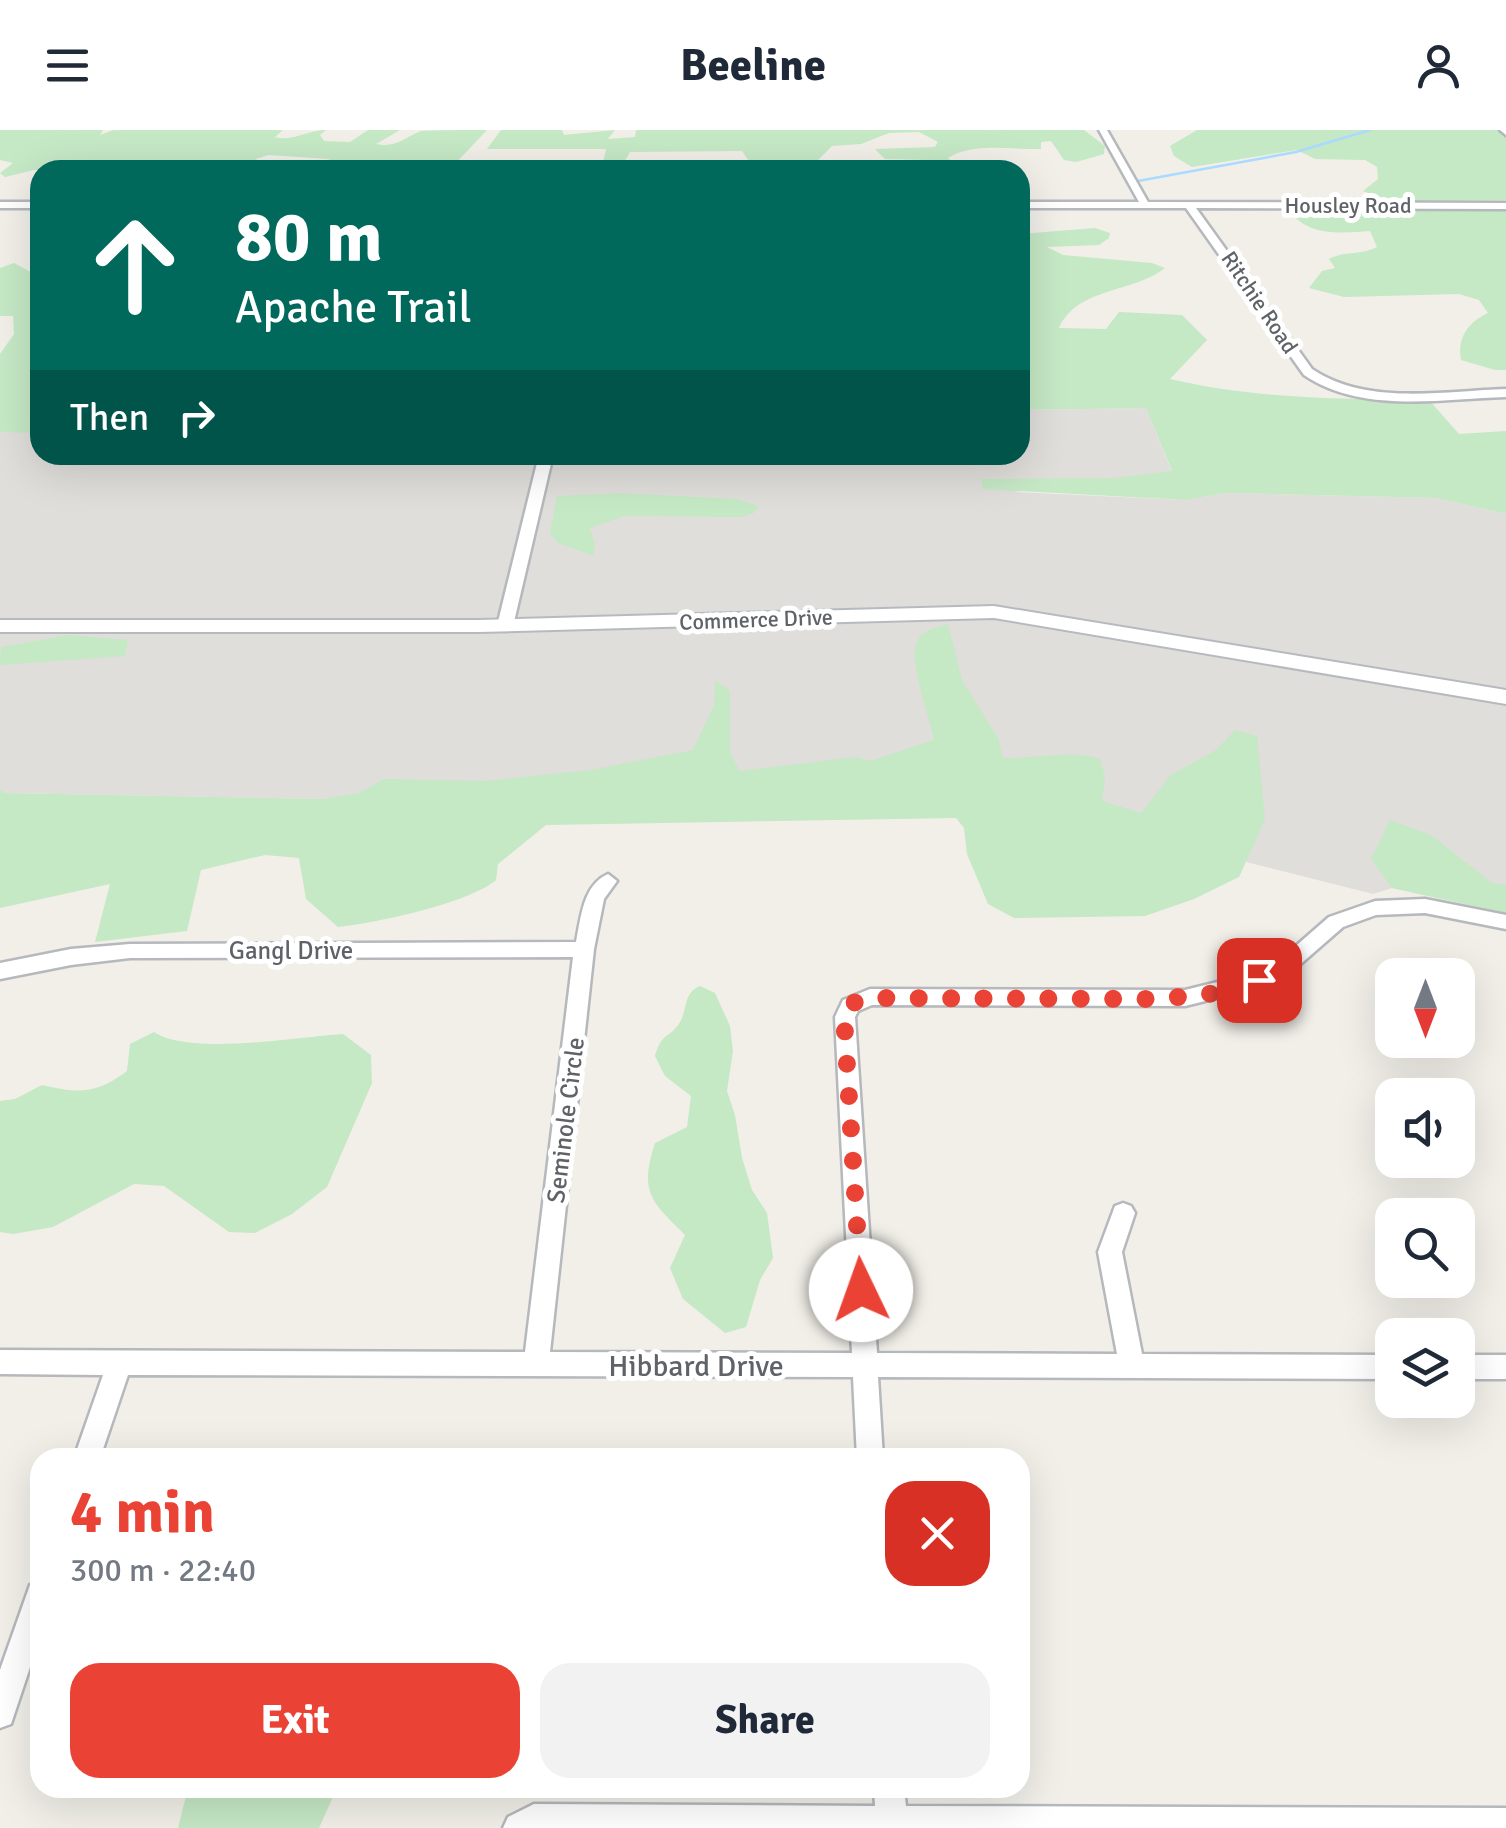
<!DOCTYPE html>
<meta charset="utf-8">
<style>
:root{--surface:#fff;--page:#f2f2f3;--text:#1f2937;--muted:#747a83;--accent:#ea4335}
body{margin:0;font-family:Signika,sans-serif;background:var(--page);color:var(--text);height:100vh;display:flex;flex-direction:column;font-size:38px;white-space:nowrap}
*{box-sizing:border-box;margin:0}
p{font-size:32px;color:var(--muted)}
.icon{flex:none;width:55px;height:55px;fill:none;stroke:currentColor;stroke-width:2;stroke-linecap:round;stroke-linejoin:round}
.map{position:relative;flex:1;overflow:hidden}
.sheet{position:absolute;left:30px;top:1318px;width:1000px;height:350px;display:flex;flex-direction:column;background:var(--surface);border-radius:30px;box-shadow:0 10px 40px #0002}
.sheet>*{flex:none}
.banner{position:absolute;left:30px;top:30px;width:1000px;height:305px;border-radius:30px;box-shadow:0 10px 40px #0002;background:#00695c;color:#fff;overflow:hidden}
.needle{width:65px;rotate:180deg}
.tools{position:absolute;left:1375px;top:828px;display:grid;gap:20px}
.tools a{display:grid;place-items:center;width:100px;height:100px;border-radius:20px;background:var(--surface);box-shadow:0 10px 40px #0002;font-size:50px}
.pin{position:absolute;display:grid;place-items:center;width:85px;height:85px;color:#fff;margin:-42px;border-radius:20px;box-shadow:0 5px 15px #0006}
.me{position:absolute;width:110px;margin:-55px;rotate:357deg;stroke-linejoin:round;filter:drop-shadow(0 0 8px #0008)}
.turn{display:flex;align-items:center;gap:35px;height:210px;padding:0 40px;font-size:45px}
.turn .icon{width:130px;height:130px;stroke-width:2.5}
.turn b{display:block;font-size:70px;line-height:85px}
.then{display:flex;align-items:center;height:95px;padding:0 40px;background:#0003;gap:20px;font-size:38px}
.round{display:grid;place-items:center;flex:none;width:105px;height:105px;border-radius:30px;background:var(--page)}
.headline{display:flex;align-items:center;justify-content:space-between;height:170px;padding:0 40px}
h1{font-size:60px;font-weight:800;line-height:75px;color:var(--accent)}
.action{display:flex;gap:20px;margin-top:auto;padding:20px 40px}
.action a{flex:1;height:115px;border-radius:30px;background:var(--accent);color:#fff;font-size:40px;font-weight:800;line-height:115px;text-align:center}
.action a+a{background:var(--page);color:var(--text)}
header{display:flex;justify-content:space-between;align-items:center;height:130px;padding:0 40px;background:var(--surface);font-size:45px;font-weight:800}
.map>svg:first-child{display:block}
.industrial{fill:#e0deda}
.green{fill:#c5e8c5}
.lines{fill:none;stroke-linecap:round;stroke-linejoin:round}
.stream{stroke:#aadaff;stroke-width:2.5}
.street-casing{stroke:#b5b8bc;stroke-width:5}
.secondary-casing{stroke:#b6babf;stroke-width:4}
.street{fill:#fff;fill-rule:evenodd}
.secondary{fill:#fff;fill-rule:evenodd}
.route{stroke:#ea4335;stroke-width:18;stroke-dasharray:0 32.4}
.labels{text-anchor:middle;stroke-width:10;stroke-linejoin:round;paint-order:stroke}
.far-street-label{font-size:22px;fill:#5f6368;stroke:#fff}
.street-label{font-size:25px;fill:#5f6368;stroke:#fff}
.near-street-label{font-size:30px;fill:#5f6368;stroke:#fff}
</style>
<header><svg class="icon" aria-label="menu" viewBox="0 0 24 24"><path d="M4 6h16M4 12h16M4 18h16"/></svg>Beeline<svg class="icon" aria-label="person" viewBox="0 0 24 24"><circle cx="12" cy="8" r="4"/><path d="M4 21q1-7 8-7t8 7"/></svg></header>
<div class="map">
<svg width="1506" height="1698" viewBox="0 0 1506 1698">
<rect width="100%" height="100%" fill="#f1efe8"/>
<!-- industrial -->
<path class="industrial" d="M1146,278L1172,342L1014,362L1184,370L1226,363L1437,368L1506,384V783L1392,758L1373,764L1246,732L1080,667L324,669L3,663L0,659V302H40V325H1020V280Z"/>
<!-- green -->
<path class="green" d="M0,0H103L100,5L113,0H283L275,7C293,12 308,0 326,0L320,5L324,11L350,12L368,0H400L376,14C397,18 403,8 421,1C437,0 468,0 487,0L452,37L335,33L328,29L268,25L256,29L265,40H225L226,32H199L197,40H34L5,47L0,43L13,33L0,30Z
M501,0H562L564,5L615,0L608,9L635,7L636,0H1084L1105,16L1104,24L1076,32L1064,30L1051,11L1041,12V19C1011,20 974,12 948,28L962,40H936L926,30L885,29L875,19L935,17L938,12L919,2L889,3L861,14L832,16L808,40H755L742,21L630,22L622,36L603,33L606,19H487Z
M1197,0H1500L1506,2V70L1390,71L1363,61L1378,49L1377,37L1365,30L1315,29L1297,20L1192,37L1174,26L1170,16Z
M1506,79V240H1495L1461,230C1457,208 1468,192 1488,183L1479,170L1459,164L1344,167L1309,158L1322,141L1335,138L1329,129C1346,120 1360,126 1377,117L1370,101C1340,103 1308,107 1289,80Z
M1095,98L1110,103L1109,108L1099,115L1047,117L1063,125L1152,133L1165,138C1134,163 1077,157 1059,198L1106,199L1119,182L1182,185L1207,210L1170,249C1254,269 1344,269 1429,270L1459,304L1506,301V384L1437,368L1226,363L1185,370L982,359V349L1114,348L1172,341L1146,278L1020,280V194L1026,173L1020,159V104Z
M14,133L40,147V303L0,302V224L14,204L13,186H0V138Z
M619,363L736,369L759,376L754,383L741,387L624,386L590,398L595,415L593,426L558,413L550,403L557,366Z
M948,494L962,550L998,608L1003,628C1035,629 1071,619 1100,629L1105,647L1102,671L1141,683L1171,645L1216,620L1235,600L1257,606L1265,689L1239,747L1194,769L1145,786L1014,788L988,774L967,724L964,698L956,688L546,695L498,734L496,750C469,773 376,793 338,797L306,769L299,728L265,725L201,740L187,801L95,812L110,754L0,778V659L4,663L324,669L359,663L384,649L485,651L591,640L693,620L714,575L715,550L730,561V623L740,641L856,627L870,631L934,610C930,588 909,533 916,514C921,500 935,498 948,494Z
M68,505L128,510L125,526L0,535L1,517Z
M1390,690L1431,705L1492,753L1506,755V783L1392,758L1371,729Z
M700,856L715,863L730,896L733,921L727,961L735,985L742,1028L752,1060L767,1083L773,1128L760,1150L746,1197L725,1203L683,1169L670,1138L685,1105C651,1071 639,1063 655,1013L687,997L691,966L665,946L655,926C662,901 670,909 680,892C688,878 683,863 700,856Z
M154,902C189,926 297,907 343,904L371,925L372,953L327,1057L292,1084L255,1103L229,1102L164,1056L134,1054L53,1097L13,1104L0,1102V971L15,969L42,955C80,964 96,964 127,941L130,914Z
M188,1658H337L319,1698H178Z"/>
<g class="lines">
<!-- stream -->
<path class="stream" d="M1138,51L1296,22L1370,0"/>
<defs>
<path id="street" d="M1099,0H1107L1148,72L1506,73V79L1196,78L1312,239C1367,276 1443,261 1506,259V267C1440,269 1361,284 1304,245L1186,78H1020V72H1139Z
M1500,0H1506V5Z
M0,72H40V78H0Z
M539,325H553L513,496L505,501L497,496Z
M608,744L617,751L604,769L594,819L550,1222L852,1223L835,887L843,870L870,859L1185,860L1254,843L1282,828L1329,787L1375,771L1425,769L1506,785V799L1425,783L1376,785L1343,797L1296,838L1266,856L1185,876L872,875L858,881L855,887L877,1223L1117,1224L1098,1122L1115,1076L1123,1073L1131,1076L1135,1083L1122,1122L1142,1224L1392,1225V1249L878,1247L883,1328H857L853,1247L128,1245L100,1328H74L103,1245L0,1244V1220L525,1222L573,827L130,828L71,835L0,849V833L71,819L130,814L576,812C581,787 583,755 608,744Z
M1458,1225H1506V1249H1458Z
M40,1451V1507L11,1594L0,1598V1540L30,1455Z
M874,1658H904L906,1676L1506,1678V1698H503L508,1687L534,1674L875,1676Z"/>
<path id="secondary" d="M994,476L1506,560V574L994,488L478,502H0V490H478Z"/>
</defs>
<!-- street casing -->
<use href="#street" class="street-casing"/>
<!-- secondary casing -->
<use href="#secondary" class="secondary-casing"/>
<!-- street -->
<use href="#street" class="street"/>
<!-- secondary -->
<use href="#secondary" class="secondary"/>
</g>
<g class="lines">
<!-- route -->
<path class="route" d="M861,1160L844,887L855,872L870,868L1159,869L1209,864L1259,850"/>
</g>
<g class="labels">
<!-- far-street labels -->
<g class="far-street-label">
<text x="1348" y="83">Housley Road</text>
<text transform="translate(1260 172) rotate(56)" y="8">Ritchie Road</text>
<text transform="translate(756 489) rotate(-2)" y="8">Commerce Drive</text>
</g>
<!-- street labels -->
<g class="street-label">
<text x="291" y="829">Gangl Drive</text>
<text transform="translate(565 990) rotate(-83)" y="9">Seminole Circle</text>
</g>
<!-- near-street labels -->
<g class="near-street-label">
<text x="696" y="1246">Hibbard Drive</text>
</g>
</g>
</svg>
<div class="tools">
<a><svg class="needle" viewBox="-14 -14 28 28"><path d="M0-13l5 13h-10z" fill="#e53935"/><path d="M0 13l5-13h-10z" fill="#747a83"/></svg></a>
<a><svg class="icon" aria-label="sound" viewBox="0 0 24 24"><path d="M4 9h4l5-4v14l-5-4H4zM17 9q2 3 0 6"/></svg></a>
<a><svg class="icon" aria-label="search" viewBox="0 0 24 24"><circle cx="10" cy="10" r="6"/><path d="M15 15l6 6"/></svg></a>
<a><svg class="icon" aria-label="layers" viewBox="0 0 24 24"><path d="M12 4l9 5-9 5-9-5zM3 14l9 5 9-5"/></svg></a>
</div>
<div class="pin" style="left:1259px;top:850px;background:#d93025"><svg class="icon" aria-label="arrive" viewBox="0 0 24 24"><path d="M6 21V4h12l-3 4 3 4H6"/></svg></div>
<svg class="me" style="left:861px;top:1160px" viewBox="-20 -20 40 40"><circle r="19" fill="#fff"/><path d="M0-13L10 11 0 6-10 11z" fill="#ea4335"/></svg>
<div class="banner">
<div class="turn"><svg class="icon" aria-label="ahead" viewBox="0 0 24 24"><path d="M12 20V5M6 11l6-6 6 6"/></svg><div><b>80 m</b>Apache Trail</div></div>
<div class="then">Then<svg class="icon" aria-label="right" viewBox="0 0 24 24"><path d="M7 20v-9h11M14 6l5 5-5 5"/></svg></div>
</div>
<section class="sheet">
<div class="headline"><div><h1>4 min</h1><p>300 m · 22:40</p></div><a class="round" style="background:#d93025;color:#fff"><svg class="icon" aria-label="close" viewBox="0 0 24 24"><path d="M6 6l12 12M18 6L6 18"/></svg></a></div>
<div class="action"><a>Exit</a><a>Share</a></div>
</section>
</div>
